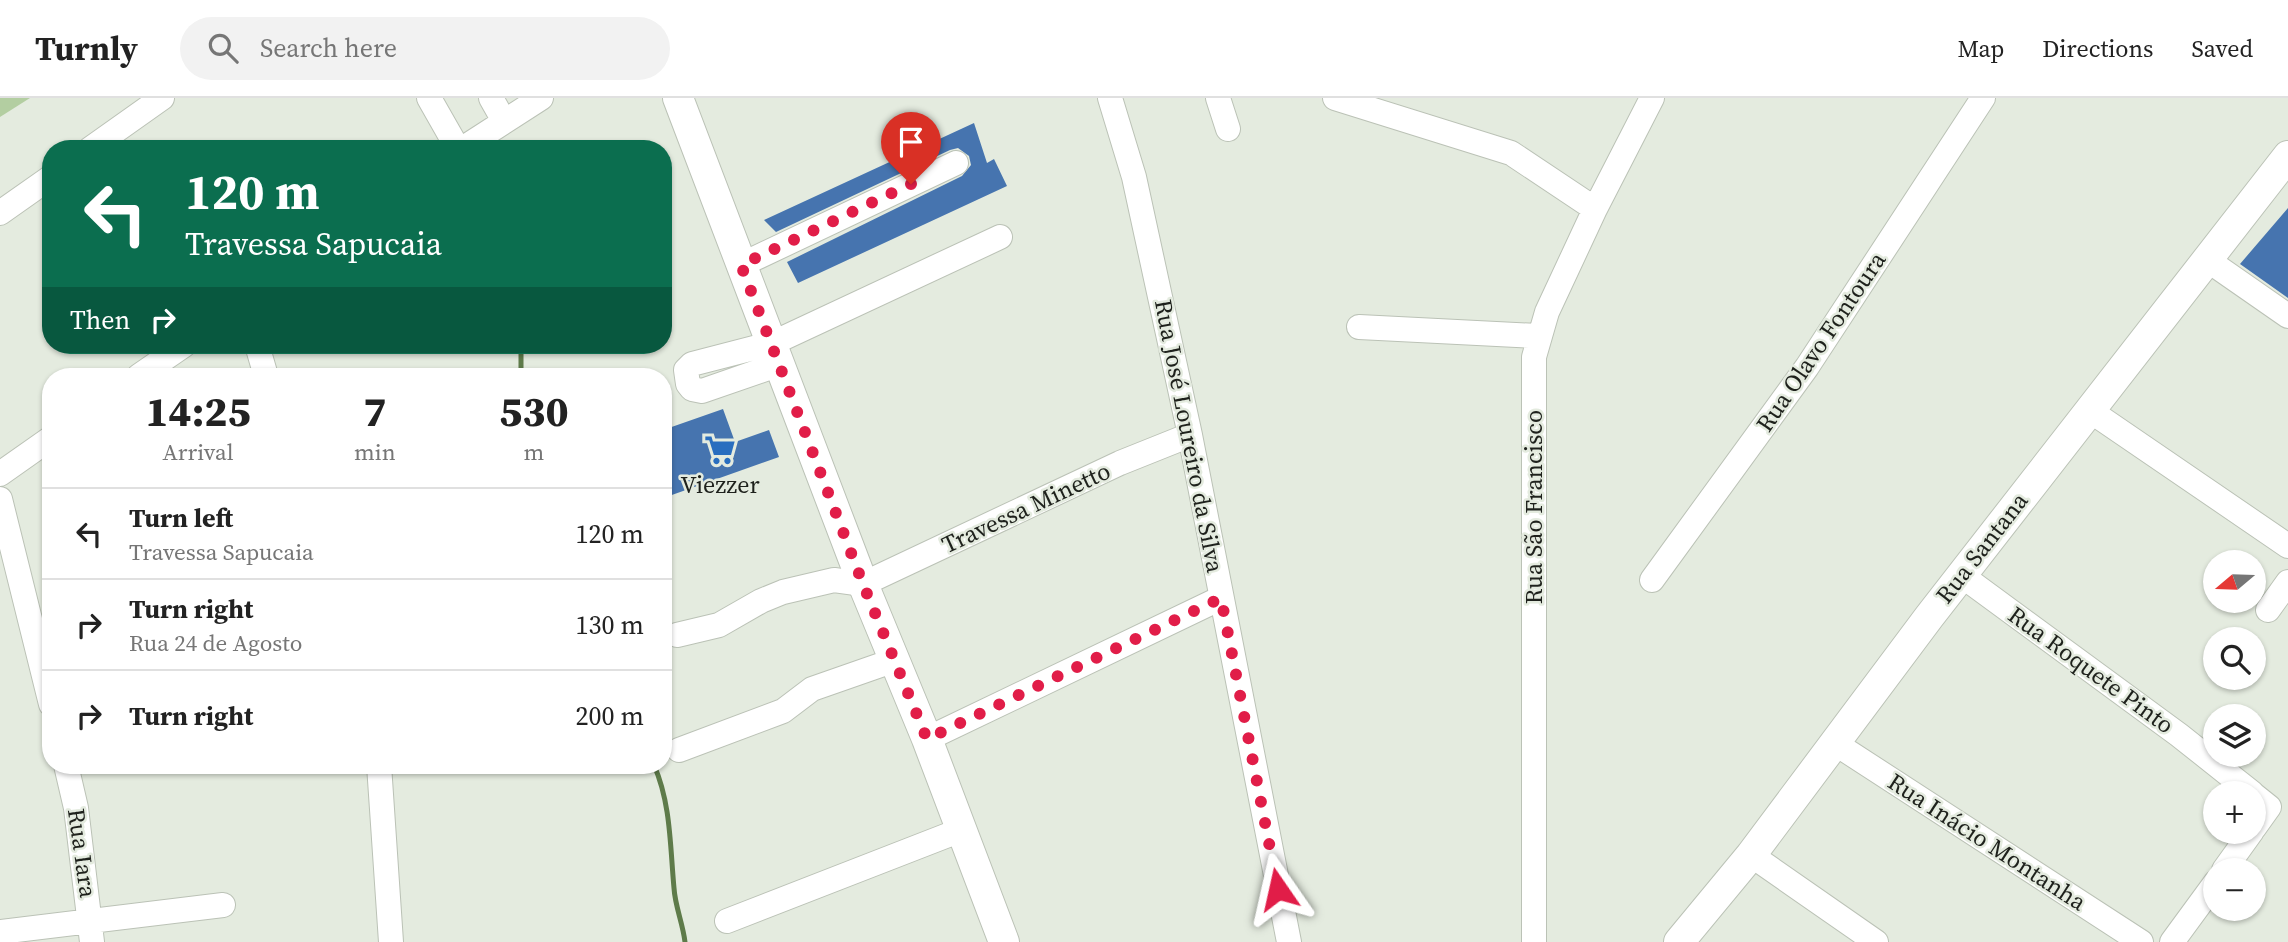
<!DOCTYPE html>
<meta charset="utf-8">
<style>
:root{--surface:#fff;--page:#f2f2f2;--text:#222;--muted:#767676;--line:#e0e0e0}
body{margin:0;font-family:"Source Serif 4",serif;background:var(--page);color:var(--text);height:100vh;display:flex;flex-direction:column;font-size:26px;white-space:nowrap}
*{box-sizing:border-box;margin:0}
p{font-size:23px;color:var(--muted)}
.icon{flex:none;width:38px;height:38px;fill:none;stroke:currentColor;stroke-width:2;stroke-linecap:round;stroke-linejoin:round}
.map{position:relative;flex:1;overflow:hidden}
.details{position:absolute;left:42px;top:270px;width:630px;height:406px;display:flex;flex-direction:column;background:var(--surface);border-radius:28px;box-shadow:0 2px 5px #0004}
.details>*{flex:none}
.guide{position:absolute;left:42px;top:42px;width:630px;height:214px;border-radius:28px;box-shadow:0 2px 5px #0004;background:#0b6e4f;color:#fff;overflow:hidden}
.needle{width:46px;rotate:251deg}
.fabs{position:absolute;left:2203px;top:452px;display:grid;gap:14px}
.fabs a{display:grid;place-items:center;width:63px;height:63px;border-radius:50%;background:var(--surface);box-shadow:0 2px 5px #0004;font-size:35px}
.pin{position:absolute;display:grid;place-items:center;width:60px;height:60px;color:#fff;margin:-72px -30px;border-radius:50% 50% 50% 0;rotate:-45deg;box-shadow:0 0 7px #0007}
.pin .icon{rotate:45deg}
.me{position:absolute;width:77px;margin:-38px;rotate:349deg;stroke-linejoin:round;filter:drop-shadow(0 0 5px #0008)}
.turn{display:flex;align-items:center;gap:24px;height:147px;padding:0 28px;font-size:32px}
.turn .icon{width:91px;height:91px;stroke-width:2.5}
.turn b{display:block;font-size:49px;line-height:60px}
.then{display:flex;align-items:center;height:66px;padding:0 28px;background:#0003;gap:14px;font-size:26px}
.eta{display:flex;justify-content:space-evenly;align-items:center;height:119px;text-align:center}
.eta b{font-size:42px;font-weight:800;line-height:49px}
ul{padding:0;list-style:none}
li{display:flex;align-items:center;gap:21px;height:91px;padding:0 28px;border-top:2px solid var(--line)}
li div{flex:1}
li b{display:block;font-size:26px}
li em{font-style:normal}
header{display:flex;align-items:center;gap:42px;box-sizing:border-box;height:98px;padding:0 35px;background:var(--surface);border-bottom:2px solid var(--line)}
header strong{font-size:33px}
nav{display:flex;gap:38px;margin-inline-start:auto;font-size:24px}
.search{width:490px;height:63px;background:var(--page);display:flex;align-items:center;gap:18px;box-sizing:border-box;padding:0 24px;border-radius:38px;color:var(--muted);font-size:26px}
.map>svg:first-child{display:block}
.green{fill:#b3cea1}
.lines{fill:none;stroke-linecap:round;stroke-linejoin:round}
.stream{stroke:#5e7b4a;stroke-width:5}
.building{fill:#4674af}
.minor-casing{stroke:#bbc2b6;stroke-width:26}
.major-casing{stroke:#bbc2b6;stroke-width:32}
.minor{stroke:#fff;stroke-width:24}
.major{stroke:#fff;stroke-width:30}
.route{stroke:#e11d48;stroke-width:12;stroke-dasharray:0 21.6}
.labels{text-anchor:middle;stroke-width:5;stroke-linejoin:round;paint-order:stroke}
.street-label{font-size:24px;fill:#1e211c;stroke:#e4ebdf}
.poi-label{font-size:24px;fill:#1e211c;stroke:#e4ebdf}
</style>
<header>
<strong>Turnly</strong>
<div class="search"><svg class="icon" aria-label="search" viewBox="0 0 24 24"><circle cx="10" cy="10" r="6"/><path d="M15 15l6 6"/></svg>Search here</div>
<nav><a>Map</a><a>Directions</a><a>Saved</a></nav>
</header>
<div class="map">
<svg width="2288" height="844" viewBox="0 0 2288 844">
<rect width="100%" height="100%" fill="#e4ebdf"/>
<!-- green -->
<path class="green" d="M0,0H30L0,19Z"/>
<g class="lines">
<!-- stream -->
<path class="stream" d="M521,247V278
M654,667C671,706 670,748 674,790C675,808 683,826 685,844"/>
</g>
<!-- building -->
<path class="building" d="M974,25L987,65L994,61L1007,88L798,185L787,164L962,78L971,67L969,58L958,50L950,52L776,134L764,122Z
M2288,110V200L2240,166Z
M723,311L735,344L769,332L779,359L669,398L663,382V332Z"/>
<g class="lines">
<defs>
<path id="minor" d="M429,0L458,51
M491,0L504,23
M1110,0L1134,79L1190,337L1289,844
M1218,0L1228,31
M1335,0L1511,55L1595,111
M90,51L162,0
M462,51L541,0
M0,115L51,79
M2206,161L2288,218
M741,167L956,65
M1359,229L1538,238
M257,247L266,278
M780,266L702,293L692,291L688,286L686,272L692,266L773,245L1000,139
M139,278L184,247
M2089,312L2288,448
M0,376L51,340
M0,401L51,606
M1961,477L2179,637L2252,695
M1652,482L1807,269L1983,0
M2268,512L2288,484
M677,537L719,527L761,503L783,494L834,482L863,486L1120,365L1190,337
M927,641L1221,500
M1833,644L2141,844
M679,652L783,613L812,591L895,562
M66,667L76,710L92,844
M379,667L391,844
M2254,697L2269,709L2254,730
M1751,757L1876,844
M2224,772L2252,733
M727,823L961,732
M0,834L223,807
M1534,844V259L1547,214L1595,111L1652,0
M2172,844L2216,784"/>
<path id="major" d="M678,0L863,486L927,641L1004,844
M1679,844L1751,757L1929,519L2288,58"/>
</defs>
<!-- minor casing -->
<use href="#minor" class="minor-casing"/>
<!-- major casing -->
<use href="#major" class="major-casing"/>
<!-- minor -->
<use href="#minor" class="minor"/>
<!-- major -->
<use href="#major" class="major"/>
</g>
<g class="lines">
<!-- route -->
<path class="route" d="M911,86L741,167L863,486L927,641L1221,500L1278,791"/>
</g>
<!-- icons -->
<defs>
<symbol id="supermarket-bare" viewBox="-9 -9 18 18"><path d="M-6-5.5h2.5l.6 2H6L4.5 2H-2.5L-4.4-4H-6ZM-1.5 3.2a1.3 1.3 0 1 0 .1 0ZM3 3.2a1.3 1.3 0 1 0 .1 0Z" fill="#296ebf" stroke="#e4ebdf" stroke-width="2.5" paint-order="stroke"/></symbol>
</defs>
<g fill-rule="evenodd">
<use href="#supermarket-bare" x="698" y="330" width="44" height="44"/>
</g>
<g class="labels">
<!-- street labels -->
<g class="street-label">
<text transform="translate(1821 244) rotate(-56)" y="8">Rua Olavo Fontoura</text>
<text transform="translate(1189 338) rotate(79)" y="8">Rua José Loureiro da Silva</text>
<text transform="translate(1534 409) rotate(-90)" y="8">Rua São Francisco</text>
<text transform="translate(1026 410) rotate(-25)" y="8">Travessa Minetto</text>
<text transform="translate(1982 450) rotate(-52)" y="8">Rua Santana</text>
<text transform="translate(2091 572) rotate(36)" y="8">Rua Roquete Pinto</text>
<text transform="translate(1987 744) rotate(33)" y="8">Rua Inácio Montanha</text>
<text transform="translate(82 755) rotate(82)" y="8">Rua Iara</text>
</g>
<!-- poi labels -->
<g class="poi-label">
<text x="720" y="395">Viezzer</text>
</g>
</g>
</svg>
<div class="fabs">
<a><svg class="needle" viewBox="-14 -14 28 28"><path d="M0-13l5 13h-10z" fill="#e53935"/><path d="M0 13l5-13h-10z" fill="#767676"/></svg></a>
<a><svg class="icon" aria-label="search" viewBox="0 0 24 24"><circle cx="10" cy="10" r="6"/><path d="M15 15l6 6"/></svg></a>
<a><svg class="icon" aria-label="layers" viewBox="0 0 24 24"><path d="M12 4l9 5-9 5-9-5zM3 14l9 5 9-5"/></svg></a>
<a>+</a>
<a>−</a>
</div>
<div class="pin" style="left:911px;top:86px;background:#d93025"><svg class="icon" aria-label="arrive" viewBox="0 0 24 24"><path d="M6 21V4h12l-3 4 3 4H6"/></svg></div>
<svg class="me" style="left:1278px;top:791px" viewBox="-20 -20 40 40"><path d="M0-17L14 15 0 8-14 15z" fill="#e11d48" stroke="#fff" stroke-width="4"/></svg>
<div class="guide">
<div class="turn"><svg class="icon" aria-label="left" viewBox="0 0 24 24"><path d="M17 20v-9H6M10 6l-5 5 5 5"/></svg><div><b>120 m</b>Travessa Sapucaia</div></div>
<div class="then">Then<svg class="icon" aria-label="right" viewBox="0 0 24 24"><path d="M7 20v-9h11M14 6l5 5-5 5"/></svg></div>
</div>
<section class="details">
<div class="eta">
<div><b>14:25</b><p>Arrival</p></div>
<div><b>7</b><p>min</p></div>
<div><b>530</b><p>m</p></div>
</div>
<ul>
<li><svg class="icon" aria-label="left" viewBox="0 0 24 24"><path d="M17 20v-9H6M10 6l-5 5 5 5"/></svg><div><b>Turn left</b><p>Travessa Sapucaia</p></div><em>120 m</em></li>
<li><svg class="icon" aria-label="right" viewBox="0 0 24 24"><path d="M7 20v-9h11M14 6l5 5-5 5"/></svg><div><b>Turn right</b><p>Rua 24 de Agosto</p></div><em>130 m</em></li>
<li><svg class="icon" aria-label="right" viewBox="0 0 24 24"><path d="M7 20v-9h11M14 6l5 5-5 5"/></svg><div><b>Turn right</b></div><em>200 m</em></li>
</ul>
</section>
</div>
